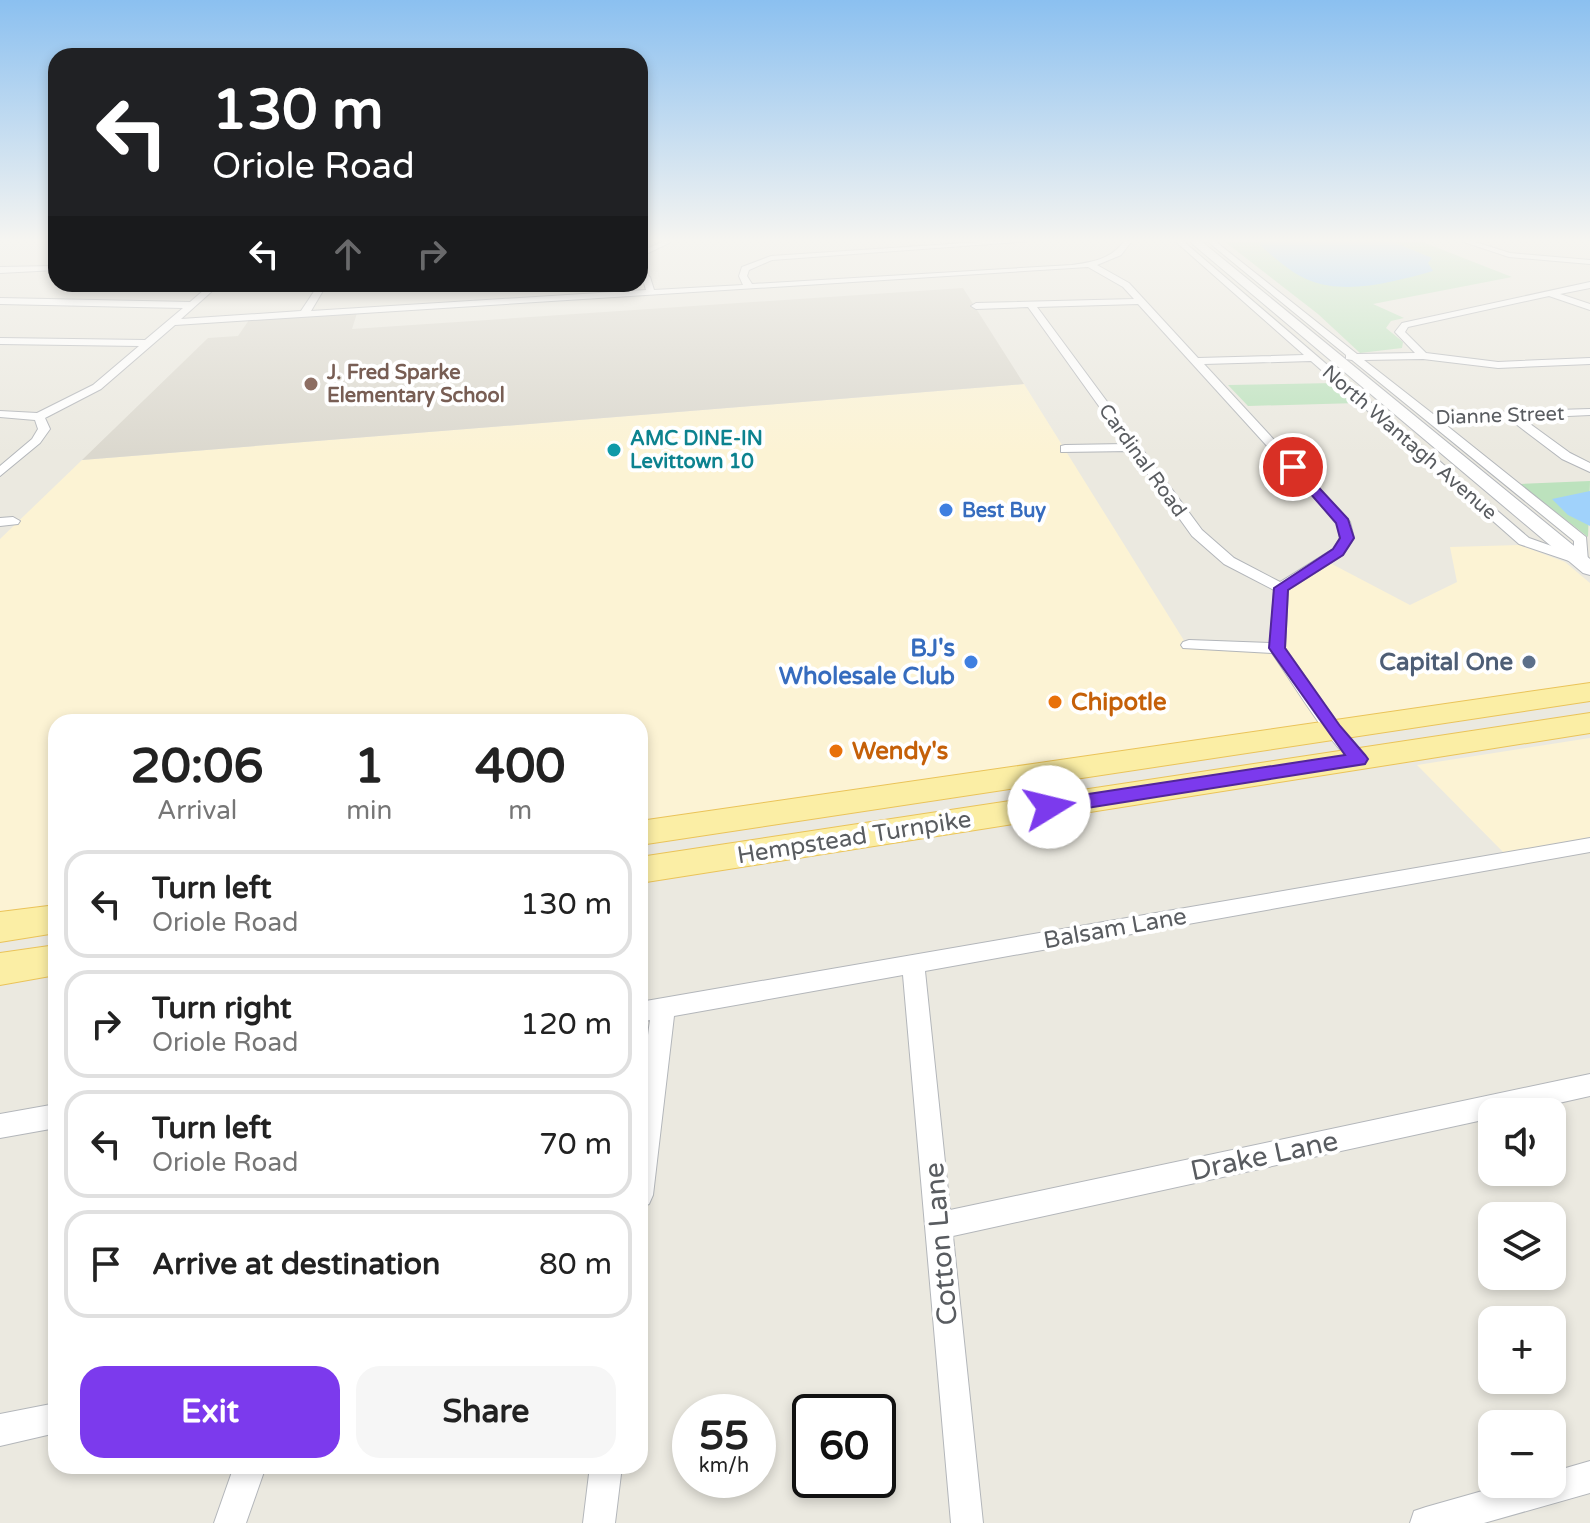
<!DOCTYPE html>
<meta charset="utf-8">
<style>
:root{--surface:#fff;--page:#f6f6f6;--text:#222;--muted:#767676;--line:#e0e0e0;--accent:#7c3aed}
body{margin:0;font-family:"Varela Round",sans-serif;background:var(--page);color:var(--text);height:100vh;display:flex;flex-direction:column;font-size:30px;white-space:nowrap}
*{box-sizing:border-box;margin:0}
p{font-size:26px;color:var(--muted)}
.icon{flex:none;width:44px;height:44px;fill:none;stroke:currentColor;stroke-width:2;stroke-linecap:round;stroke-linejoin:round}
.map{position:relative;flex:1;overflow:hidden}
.side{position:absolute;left:48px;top:714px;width:600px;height:760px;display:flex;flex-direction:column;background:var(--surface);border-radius:24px;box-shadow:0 4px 12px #0003}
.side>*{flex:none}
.guide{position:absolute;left:48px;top:48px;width:600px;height:244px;border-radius:24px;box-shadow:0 4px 12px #0003;background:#202124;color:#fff;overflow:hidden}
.tools{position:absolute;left:1478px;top:1098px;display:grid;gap:16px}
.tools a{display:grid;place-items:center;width:88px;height:88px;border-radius:16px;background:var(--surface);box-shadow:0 4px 12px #0003;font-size:40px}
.speed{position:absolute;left:672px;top:1394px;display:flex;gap:16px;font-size:40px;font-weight:700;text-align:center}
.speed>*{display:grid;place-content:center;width:104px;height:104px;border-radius:50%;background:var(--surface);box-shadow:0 4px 12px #0003;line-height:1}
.speed small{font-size:20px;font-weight:400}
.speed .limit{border:4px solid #111;border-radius:12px;background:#fff;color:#111}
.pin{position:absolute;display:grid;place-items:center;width:68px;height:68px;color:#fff;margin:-34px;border:4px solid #fff;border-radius:50%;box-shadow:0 2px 8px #0007}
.me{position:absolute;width:88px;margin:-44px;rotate:81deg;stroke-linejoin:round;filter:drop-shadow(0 0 6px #0008)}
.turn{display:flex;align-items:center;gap:28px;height:168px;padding:0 32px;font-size:36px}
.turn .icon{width:104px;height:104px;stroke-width:2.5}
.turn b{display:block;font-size:56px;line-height:68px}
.lanes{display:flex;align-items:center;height:76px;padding:0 32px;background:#0003;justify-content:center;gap:40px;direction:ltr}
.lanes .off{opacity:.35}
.eta{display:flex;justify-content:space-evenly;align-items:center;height:136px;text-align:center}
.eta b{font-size:48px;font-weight:700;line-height:56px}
.action{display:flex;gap:16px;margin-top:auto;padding:16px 32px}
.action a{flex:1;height:92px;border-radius:24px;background:var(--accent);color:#fff;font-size:32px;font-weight:700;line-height:92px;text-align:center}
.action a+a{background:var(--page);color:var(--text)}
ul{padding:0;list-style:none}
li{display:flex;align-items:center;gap:24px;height:108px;margin:0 16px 12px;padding:0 16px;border:4px solid var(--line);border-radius:24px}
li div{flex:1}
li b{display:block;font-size:30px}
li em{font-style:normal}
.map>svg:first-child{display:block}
.commercial{fill:#fcf3d4}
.education{fill:#dbd8ce}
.green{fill:#bce2bd}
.water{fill:#a0d2fb}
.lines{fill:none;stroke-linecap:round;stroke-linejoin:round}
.street-casing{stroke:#b3b6ba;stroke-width:2}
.secondary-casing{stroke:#b4b7bc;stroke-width:2}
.primary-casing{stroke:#eac359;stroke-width:2}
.street{fill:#fff;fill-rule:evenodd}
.secondary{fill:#fff;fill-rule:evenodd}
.primary{fill:#fbeea5;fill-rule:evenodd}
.route{fill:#7c3aed;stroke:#51269a;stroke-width:2}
.education-dot{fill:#8d6e63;stroke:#fff;stroke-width:3}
.culture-dot{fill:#0f9aa8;stroke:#fff;stroke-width:3}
.shop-dot{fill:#3f7fe0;stroke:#fff;stroke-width:3}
.service-dot{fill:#5c6f8a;stroke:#fff;stroke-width:3}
.food-dot{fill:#e8710a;stroke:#fff;stroke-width:3}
.labels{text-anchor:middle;stroke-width:8;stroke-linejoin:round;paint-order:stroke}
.far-education-label{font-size:20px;font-weight:bold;fill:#785e54;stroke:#fff;text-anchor:start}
.far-street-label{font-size:20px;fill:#595c60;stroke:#fff}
.far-culture-label{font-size:20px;font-weight:bold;fill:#0d838f;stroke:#fff;text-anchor:start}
.far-shop-label{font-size:20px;font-weight:bold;fill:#366cbe;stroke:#fff;text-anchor:start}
.shop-label{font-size:24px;font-weight:bold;fill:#366cbe;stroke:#fff;text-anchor:end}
.service-label{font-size:24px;font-weight:bold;fill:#4e5e75;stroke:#fff;text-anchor:end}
.food-label{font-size:24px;font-weight:bold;fill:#c56008;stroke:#fff;text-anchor:start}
.street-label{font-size:24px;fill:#595c60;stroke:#fff}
.near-street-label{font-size:28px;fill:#595c60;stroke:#fff}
</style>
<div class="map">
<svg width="1590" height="1523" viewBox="0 0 1590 1523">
<rect width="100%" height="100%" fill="#ebe9e0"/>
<!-- commercial -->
<path class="commercial" d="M1024,384L1188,647L1273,650L1283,593L1330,563L1410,605L1457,582L1450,547L1519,545L1565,562L1590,583V688L640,831V722H56V916L0,924V539L82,460Z
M1590,738V840L1506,855L1417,765Z"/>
<!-- education -->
<path class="education" d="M963,288L1024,384L82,460L208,338L238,336L249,320L357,313L352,329Z"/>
<!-- green -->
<path class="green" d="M1224,241H1420L1512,277L1373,304L1404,318L1391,321L1386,328L1403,342L1402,348L1360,353L1318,314Z
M1335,383L1358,403L1248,406L1228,385Z
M1590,481L1588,537L1520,484Z"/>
<!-- water -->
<path class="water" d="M1261,241H1391L1432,258L1428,263L1433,271C1397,281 1348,295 1311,281C1292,274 1275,258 1260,245Z
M1590,491V526L1568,515L1552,499Z"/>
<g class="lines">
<defs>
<path id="street" d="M664,241L671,242L640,257V252Z
M996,241H1030L772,260L749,270L747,276L752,284L1072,265C1093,262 1112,259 1124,241H1132L1121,255L1097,265L1129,283L1198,358L1304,355L1175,241H1183L1529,538L1574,554V541L1352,360L1346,359V355L1207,241H1215L1357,354L1415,353L1395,332L1402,323L1590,282V288L1560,294L1590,304V310L1549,296L1408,327L1405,332L1426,353L1498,362L1590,358V364L1498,368L1423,359L1364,360L1433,414L1590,409V415L1522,418L1570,453L1590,463V472L1562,459L1508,418L1441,421L1586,537L1588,561L1581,565L1519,544L1311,361L1204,364L1350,522L1354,538L1343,555L1288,590L1285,648L1340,726L1368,759L1359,765C1338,759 1287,674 1272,653L1183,648L1181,645L1183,642L1189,640L1270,643L1274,590L1224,564L1192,536L1131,451L1061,452V446L1065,445L1126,444L1028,307L976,309L971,306L976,303L1134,299L1123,287L1088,267L175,325L101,389L45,418L50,429L40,443L0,476V466L32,439L38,429L35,420L0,417V411L37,413L93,385L139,346L0,344V338L145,340L183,308L0,304V298L190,302L211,284H220L181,319L301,311L319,284H327L311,311L646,290L640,269L650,277L654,290L743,285L739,276L742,267L771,256ZM1138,304L1337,523L1340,538L1333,549L1280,582L1234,558L1202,530L1037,307Z
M1461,241H1472L1510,253L1590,260V264L1509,257Z
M56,266V270L0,273V267Z
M0,518L13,517L20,521L18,524L0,526Z
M1590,838V852L925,971L950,1210L1590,1074V1096L1519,1112H1492V1118L953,1236L983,1523H951L903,975L674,1016L653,1195L649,1204L640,1208V1095L650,1020L640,1022V1002Z
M56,1104V1128L0,1138V1114Z
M56,1403V1433L0,1446V1414Z
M1590,1461V1493L1484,1523H1410L1414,1511L1426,1507L1507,1484H1552V1472Z
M234,1466H266L246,1523H214Z
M590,1466H622L615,1523H583Z"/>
<path id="secondary" d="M1189,241H1201L1590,559V575L1583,573Z"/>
<path id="primary" d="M1590,683V701L640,845V821Z
M1590,713V733L640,883V857Z
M56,905V933L0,942V912Z
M56,945V975L0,985V953Z"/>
</defs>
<!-- street casing -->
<use href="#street" class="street-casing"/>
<!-- secondary casing -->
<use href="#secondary" class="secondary-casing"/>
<!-- primary casing -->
<use href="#primary" class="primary-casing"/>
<!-- street -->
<use href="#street" class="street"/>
<!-- secondary -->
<use href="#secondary" class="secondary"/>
<!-- primary -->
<use href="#primary" class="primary"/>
</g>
<!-- sky -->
<linearGradient id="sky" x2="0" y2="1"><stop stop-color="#8bc0f0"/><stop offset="0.53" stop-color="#f6f5f1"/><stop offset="1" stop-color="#f6f5f1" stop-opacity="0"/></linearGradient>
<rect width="1590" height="454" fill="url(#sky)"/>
<!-- route -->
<path class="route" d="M1289,464H1297L1348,519L1354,538L1343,555L1288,590L1285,648L1340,726L1365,755L1368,759L1365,764L1049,814L1042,812L1039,807L1042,802L1049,800L1345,755L1269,648L1274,588L1333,549L1340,538L1336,523L1289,469Z"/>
<!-- markers -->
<circle class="education-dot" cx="311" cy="384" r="8"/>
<circle class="culture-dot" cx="614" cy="450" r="8"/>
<g class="shop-dot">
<circle cx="946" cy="510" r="8"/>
<circle cx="971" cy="662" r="8"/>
</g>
<circle class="service-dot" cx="1529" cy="662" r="8"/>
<g class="food-dot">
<circle cx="1055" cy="702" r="8"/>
<circle cx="836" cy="751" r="8"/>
</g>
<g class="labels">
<!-- far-education labels -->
<g class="far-education-label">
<text x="327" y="379">J. Fred Sparke<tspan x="327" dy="23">Elementary School</tspan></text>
</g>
<!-- far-street labels -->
<g class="far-street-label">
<text transform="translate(1500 415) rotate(-2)" y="7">Dianne Street</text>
<text transform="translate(1410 442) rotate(41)" y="7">North Wantagh Avenue</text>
<text transform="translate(1143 460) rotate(54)" y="7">Cardinal Road</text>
</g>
<!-- far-culture labels -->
<g class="far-culture-label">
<text x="630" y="445">AMC DINE-IN<tspan x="630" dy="23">Levittown 10</tspan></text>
</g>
<!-- far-shop labels -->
<g class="far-shop-label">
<text x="962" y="517">Best Buy</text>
</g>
<!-- shop labels -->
<g class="shop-label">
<text x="955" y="656">BJ's<tspan x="955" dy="28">Wholesale Club</tspan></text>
</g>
<!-- service labels -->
<g class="service-label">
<text x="1513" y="670">Capital One</text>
</g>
<!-- food labels -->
<g class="food-label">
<text x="1071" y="710">Chipotle</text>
<text x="852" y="759">Wendy's</text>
</g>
<!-- street labels -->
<g class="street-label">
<text transform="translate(854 837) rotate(-9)" y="8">Hempstead Turnpike</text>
<text transform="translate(1115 928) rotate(-10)" y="8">Balsam Lane</text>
</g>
<!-- near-street labels -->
<g class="near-street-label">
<text transform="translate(1264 1155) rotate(-12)" y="10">Drake Lane</text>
<text transform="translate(940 1244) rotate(-95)" y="10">Cotton Lane</text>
</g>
</g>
</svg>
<div class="tools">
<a><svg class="icon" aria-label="sound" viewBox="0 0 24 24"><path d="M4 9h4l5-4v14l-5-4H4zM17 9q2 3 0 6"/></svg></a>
<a><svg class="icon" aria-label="layers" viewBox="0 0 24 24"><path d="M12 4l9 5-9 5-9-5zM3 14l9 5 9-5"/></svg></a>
<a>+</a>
<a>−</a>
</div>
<div class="speed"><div>55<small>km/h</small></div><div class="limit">60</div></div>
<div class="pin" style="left:1293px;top:467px;background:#d93025"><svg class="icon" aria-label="arrive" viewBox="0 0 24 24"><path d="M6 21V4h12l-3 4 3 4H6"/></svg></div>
<svg class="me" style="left:1049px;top:807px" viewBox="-20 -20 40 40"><circle r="19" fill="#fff"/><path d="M0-13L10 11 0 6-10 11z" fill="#7c3aed"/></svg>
<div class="guide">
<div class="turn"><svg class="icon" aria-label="left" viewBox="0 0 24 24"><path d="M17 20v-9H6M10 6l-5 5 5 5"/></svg><div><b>130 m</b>Oriole Road</div></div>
<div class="lanes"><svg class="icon" aria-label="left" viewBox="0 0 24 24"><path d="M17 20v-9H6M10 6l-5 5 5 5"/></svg><svg class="icon off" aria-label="ahead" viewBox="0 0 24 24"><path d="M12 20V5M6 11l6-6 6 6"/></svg><svg class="icon off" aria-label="right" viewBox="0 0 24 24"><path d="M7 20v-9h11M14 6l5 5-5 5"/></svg></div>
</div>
<section class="side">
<div class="eta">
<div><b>20:06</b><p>Arrival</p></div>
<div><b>1</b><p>min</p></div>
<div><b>400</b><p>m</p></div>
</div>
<ul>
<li><svg class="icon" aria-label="left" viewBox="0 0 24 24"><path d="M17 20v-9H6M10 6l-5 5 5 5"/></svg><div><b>Turn left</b><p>Oriole Road</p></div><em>130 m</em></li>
<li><svg class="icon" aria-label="right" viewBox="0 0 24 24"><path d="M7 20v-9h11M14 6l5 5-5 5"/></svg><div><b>Turn right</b><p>Oriole Road</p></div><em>120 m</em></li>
<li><svg class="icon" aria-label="left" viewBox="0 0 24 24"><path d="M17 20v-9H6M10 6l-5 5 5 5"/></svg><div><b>Turn left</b><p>Oriole Road</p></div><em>70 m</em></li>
<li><svg class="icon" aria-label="arrive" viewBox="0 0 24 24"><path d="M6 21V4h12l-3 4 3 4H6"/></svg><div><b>Arrive at destination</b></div><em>80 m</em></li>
</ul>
<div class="action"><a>Exit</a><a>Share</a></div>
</section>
</div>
